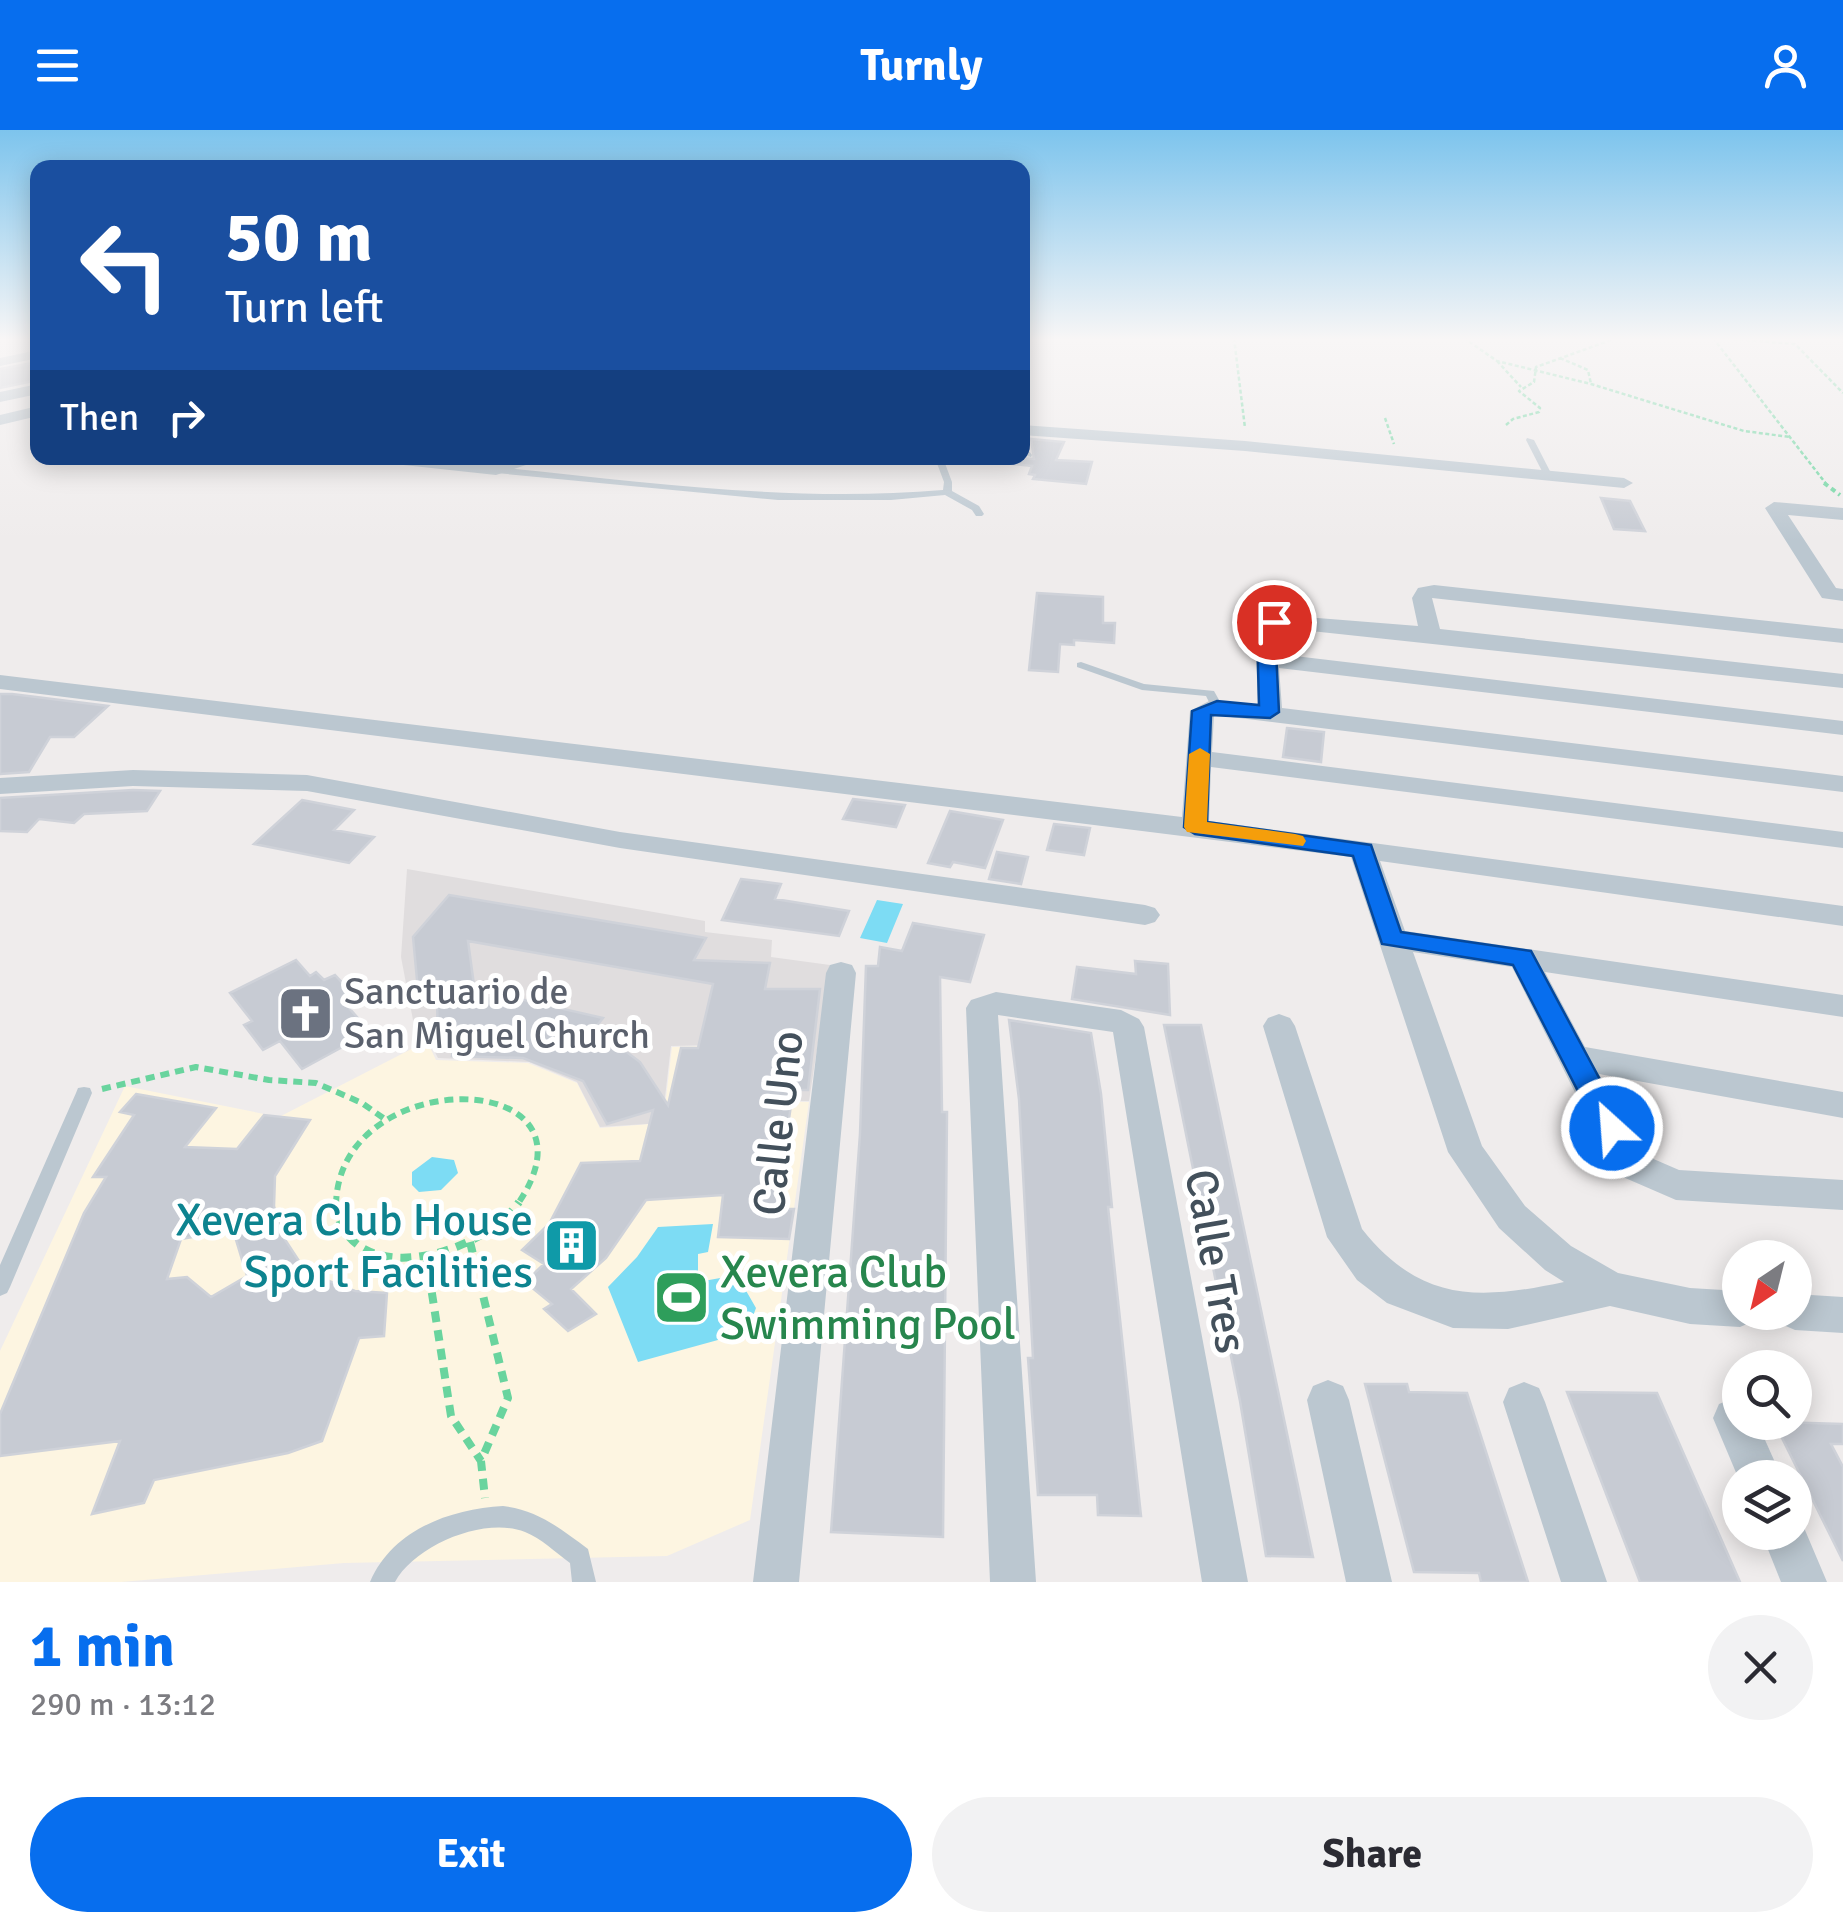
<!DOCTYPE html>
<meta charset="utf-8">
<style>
:root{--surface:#fff;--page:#f2f2f3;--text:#2b2b33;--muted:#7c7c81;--accent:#076eee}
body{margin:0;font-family:Signika,sans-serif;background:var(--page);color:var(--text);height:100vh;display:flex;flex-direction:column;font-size:38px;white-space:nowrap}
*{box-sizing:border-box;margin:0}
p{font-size:32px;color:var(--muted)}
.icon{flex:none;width:55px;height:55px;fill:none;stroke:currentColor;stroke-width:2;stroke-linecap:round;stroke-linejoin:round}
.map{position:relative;height:1452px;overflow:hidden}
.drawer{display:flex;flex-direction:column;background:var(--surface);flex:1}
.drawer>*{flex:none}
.guide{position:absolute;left:30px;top:30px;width:1000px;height:305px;border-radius:20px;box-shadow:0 5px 25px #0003;background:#1a4fa0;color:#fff;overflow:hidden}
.needle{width:65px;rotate:215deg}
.buttons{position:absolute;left:1722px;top:1110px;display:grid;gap:20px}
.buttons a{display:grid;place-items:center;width:90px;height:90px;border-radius:50%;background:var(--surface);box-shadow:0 5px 25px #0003;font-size:50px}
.pin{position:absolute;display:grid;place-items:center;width:85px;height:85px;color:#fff;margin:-42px;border:5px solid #fff;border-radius:50%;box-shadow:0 2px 10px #0007}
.me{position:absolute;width:110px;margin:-55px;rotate:334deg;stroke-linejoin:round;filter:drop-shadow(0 0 8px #0008)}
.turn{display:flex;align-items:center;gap:35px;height:210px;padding:0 30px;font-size:45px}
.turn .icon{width:130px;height:130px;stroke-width:2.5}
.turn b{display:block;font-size:70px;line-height:85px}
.then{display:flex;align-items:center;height:95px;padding:0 30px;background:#0003;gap:20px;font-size:38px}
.round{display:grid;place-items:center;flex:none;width:105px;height:105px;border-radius:52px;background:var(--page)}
.summary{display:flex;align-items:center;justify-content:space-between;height:170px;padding:0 30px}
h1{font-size:60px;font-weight:700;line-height:75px;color:var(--accent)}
.action{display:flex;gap:20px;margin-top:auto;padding:20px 30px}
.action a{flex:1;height:115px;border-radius:60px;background:var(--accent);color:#fff;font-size:40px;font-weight:700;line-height:115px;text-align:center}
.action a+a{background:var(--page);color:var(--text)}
header{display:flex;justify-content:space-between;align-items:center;height:130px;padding:0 30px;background:var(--accent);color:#fff;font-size:45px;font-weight:700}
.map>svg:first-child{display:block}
.commercial{fill:#fdf5e1}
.education{fill:#e0ddde}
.water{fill:#7ddcf4}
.building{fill:#c7cbd3;stroke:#cfd2d9;stroke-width:2.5;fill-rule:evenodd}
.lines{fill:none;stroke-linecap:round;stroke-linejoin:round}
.path-far3{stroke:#69d49e;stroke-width:2.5;stroke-dasharray:4 2.5;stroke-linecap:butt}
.path-far2{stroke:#69d49e;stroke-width:4;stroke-dasharray:5 4;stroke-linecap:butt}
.path-far1{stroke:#69d49e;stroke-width:6;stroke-dasharray:9 6;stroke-linecap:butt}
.path{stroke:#69d49e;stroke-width:8;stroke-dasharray:11 8;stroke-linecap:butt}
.service{fill:#bbc7d0;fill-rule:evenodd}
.minor{fill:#bbc7d0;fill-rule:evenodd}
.route{fill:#076eee;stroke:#05489b;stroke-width:2.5}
.slow{fill:#f59e0b}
.labels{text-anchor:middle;stroke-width:10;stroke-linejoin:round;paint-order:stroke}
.worship-label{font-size:38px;fill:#5b616d;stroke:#fff;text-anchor:start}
.near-street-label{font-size:45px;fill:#43505b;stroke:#fff}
.near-culture-label{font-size:45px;fill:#0d838f;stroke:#fff;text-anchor:end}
.near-leisure-label{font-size:45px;fill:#27864d;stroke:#fff;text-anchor:start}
</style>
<header><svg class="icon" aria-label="menu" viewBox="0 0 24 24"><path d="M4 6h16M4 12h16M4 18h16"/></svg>Turnly<svg class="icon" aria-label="person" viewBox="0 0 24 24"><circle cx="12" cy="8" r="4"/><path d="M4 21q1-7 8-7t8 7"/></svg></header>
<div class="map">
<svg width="1843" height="1452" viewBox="0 0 1843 1452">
<rect width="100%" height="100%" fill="#efecec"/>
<!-- commercial -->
<path class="commercial" d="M427,911L436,930L528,933L577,953L600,998L663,993L672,917L759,915L752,971L809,972L750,1390L667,1426L344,1433L121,1452H0V1221L125,956L279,987Z"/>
<!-- education -->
<path class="education" d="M407,739L705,791V802L772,810L771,827L830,835L809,971H752L761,914L671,916L662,993L600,997L577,952L529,932L438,928L428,909L417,911L401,827Z"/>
<!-- water -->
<path class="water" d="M877,770L903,774L887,813L860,808Z
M432,1027L454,1030L458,1043L441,1060L419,1062L412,1055V1042Z
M713,1094L708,1122L698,1124V1152L737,1145L756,1178L747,1202L638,1232L608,1157L637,1127L658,1097Z"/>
<!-- building -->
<path class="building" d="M38,232V250L0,258V239Z
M1031,309L1064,312L1056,330L1092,332L1086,354L1033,349L1035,345L1029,344L1032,336L1014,334L1022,328L1034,329Z
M1601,368L1630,371L1645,401L1614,399Z
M1037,463L1103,467V493H1115L1114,513L1074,510V515L1060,514L1058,542L1029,540Z
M0,564H12L108,576L74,607H50L29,642L0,644Z
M1287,598L1324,602L1321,632L1283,627Z
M133,660L160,661L147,681L84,684L74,693L39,689L27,702L0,701V668Z
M853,669L905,675L896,697L843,689Z
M302,670L354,680L334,700L374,707L349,733L254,714Z
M950,681L1003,690L985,738L953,732L950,737L928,733Z
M1054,694L1090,698L1084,725L1047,720Z
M997,722L1028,727L1021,754L989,749Z
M741,749L781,754L775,769L849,781L839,806L722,790Z
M449,765L706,808L694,830L770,833L765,859H820L808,960H795L792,968L776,1079H794L789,1109L718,1107L723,1065L646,1070L606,1128L571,1159L596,1184L568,1201L544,1179L552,1174L525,1152L544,1134L522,1120L549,1094L581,1033L640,1031L653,980L607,994L583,951L523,928L452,926L453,916L438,918L437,867L419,871L413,807ZM468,811L713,854L698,918H681L668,975L640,932L595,898L603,888L507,866L476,870Z
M913,793L984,805L970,852L940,847L942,982H947L943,1407L831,1402L860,1004L866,836H878L880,817L902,821Z
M296,830L310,846L316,842L324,850L335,845L361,873L350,879L370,902L302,939L280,911L263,920L244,895L252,891L230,863Z
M1135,831L1168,834L1170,885L1072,869L1077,837L1136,844Z
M1009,890L1091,903L1101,964L1112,1077H1108L1141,1386L1098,1385L1097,1365H1038L1028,1228H1033L1019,969Z
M1164,895H1201L1313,1427L1266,1426L1240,1271Z
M136,964L216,978L185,1017L237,1019L264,985L310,990L275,1046L274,1076L282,1105L299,1131L321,1148L355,1161L387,1163L384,1206L359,1208L322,1311L288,1323L154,1350L144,1373L92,1384L120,1311L0,1326V1284L84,1083L106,1047H93L134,985L120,982ZM233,1100L247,1146L211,1167L187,1147L167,1149L181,1109Z
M1365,1254H1407L1409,1262L1467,1263L1528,1452H1481L1479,1443L1414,1442Z
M1567,1262L1657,1263L1740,1452H1640Z
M1774,1292L1843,1294V1314H1831L1843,1337V1431Z"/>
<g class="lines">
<!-- path-far3 -->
<path class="path-far3" d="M1234,208L1245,298
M1464,208L1497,231L1591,254L1744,301L1790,307
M1713,208L1827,355
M1720,208L1795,214L1843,263
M1560,228L1588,240L1591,254
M1497,231L1521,257
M1385,288L1394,314
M1506,295L1513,289L1539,282L1540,278L1519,261L1534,252L1536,237L1611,210"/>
<!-- path-far2 -->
<path class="path-far2" d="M1824,353L1840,365"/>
<!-- path-far1 -->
<path class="path-far1" d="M102,959L196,937L269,950L316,953L362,973L386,990
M336,1075C338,932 614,936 517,1075"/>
<!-- path -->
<path class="path" d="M335,1072C346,1164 482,1126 519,1072
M470,1112L508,1268L481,1331L485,1368
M426,1125L451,1286L481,1331"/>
<!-- service -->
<path class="service" d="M1527,308L1534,310L1553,347L1552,349L1545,347L1526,310Z
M1022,312L1032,325L1031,327L1024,325Z
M935,328H943L952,352V361L979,376L984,384L982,386H976L972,380L945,365L891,370H778L496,343L492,340L496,337C647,352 791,373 943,360L944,352Z
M1081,532L1144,554L1214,561L1223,577L1221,580H1213L1206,566L1142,560L1077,537V533Z
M84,957L90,958L92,963L10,1157L7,1163L0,1166V1135L76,963L78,958Z
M503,1376C538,1380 561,1399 588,1419L596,1452H572L570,1433C556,1423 541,1408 525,1402C485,1386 415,1415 395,1452H370C392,1400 450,1379 503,1376Z"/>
<!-- minor -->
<path class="minor" d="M38,220V228L0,236V228Z
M38,254V264L0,272V262Z
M38,276V286L0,295V285Z
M1022,295L1245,311L1624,348L1633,353L1624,358L1245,321L1022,305Z
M376,328C412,326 447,333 482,335C504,336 524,327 547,328L496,345L385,333Z
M1774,372L1843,378V390L1788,385L1836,458L1843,459V471L1822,468L1765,378Z
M1434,455L1843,499V513L1432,468L1440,499L1843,544V558L1283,498L1277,501L1278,524L1843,591V605L1279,538L1282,578L1843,646V662L1214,585L1212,622L1843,702V718L1211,637L1209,691L1843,776V796L1380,731L1405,801L1843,865V887L1545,842L1585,917L1843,962V988L1599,944L1642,1024L1679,1040L1843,1050V1080L1676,1070L1616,1044L1512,837L1413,822L1482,1016L1525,1076L1571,1116L1618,1143L1690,1158L1740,1161V1182H1758L1754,1191L1740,1197L1690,1194L1610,1176L1508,1199L1453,1198L1387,1173L1357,1150L1327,1107L1263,896L1268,888L1279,884L1290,888L1295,896L1362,1099C1421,1173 1479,1170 1564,1152L1545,1140L1499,1098L1448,1022L1351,727L0,559V545L1182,687L1190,581L1211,570L1258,576L1255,498L1280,485L1418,496L1412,468L1418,458Z
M133,640L307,645L620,702L1145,775L1155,778L1160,785L1155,792L1145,795L620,718L307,661L133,656L0,664V648Z
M841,832L852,835L856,843L799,1452H753L826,843L830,835Z
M996,862L1121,880L1139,889L1144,897L1248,1452H1202L1113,902L998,885L1036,1452H990L966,878L971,870Z
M1795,1164L1843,1167V1203L1795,1200L1781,1194L1776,1182H1795Z
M1328,1250L1343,1256L1349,1270L1392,1452H1346L1307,1270L1313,1256Z
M1524,1252L1539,1258L1545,1272L1607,1452H1561L1503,1272L1509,1258Z
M1734,1268L1740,1270V1292H1757L1782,1348H1740V1352L1713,1288L1719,1274Z
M1795,1384L1799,1386L1827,1452H1781L1761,1402H1795Z"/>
</g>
<!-- sky -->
<linearGradient id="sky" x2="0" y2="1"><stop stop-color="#7dc4ed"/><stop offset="0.51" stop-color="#f8f6f6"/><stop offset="1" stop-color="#f8f6f6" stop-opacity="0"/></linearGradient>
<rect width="1843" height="411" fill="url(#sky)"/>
<!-- route -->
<path class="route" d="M1274,486L1282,492L1275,500L1279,582L1270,588L1211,585L1207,692L1371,715L1401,802L1531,821L1626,998L1622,1006L1612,1010L1601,1006L1513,835L1382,814L1353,726L1195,704L1184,697L1192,581L1217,571L1259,575L1257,498Z"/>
<!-- slow -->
<path class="slow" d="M1200,618L1210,624L1207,692L1295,704L1303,706L1306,711L1303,716L1187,702L1184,697L1189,624Z"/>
<!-- icons -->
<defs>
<symbol id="church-square" viewBox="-11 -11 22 22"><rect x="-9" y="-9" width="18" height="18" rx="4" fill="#6b7280" stroke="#fff"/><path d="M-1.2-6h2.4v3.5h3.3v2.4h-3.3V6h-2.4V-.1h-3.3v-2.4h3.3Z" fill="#fff"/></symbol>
<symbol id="building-square" viewBox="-11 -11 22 22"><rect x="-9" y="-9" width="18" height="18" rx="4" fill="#0f9aa8" stroke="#fff"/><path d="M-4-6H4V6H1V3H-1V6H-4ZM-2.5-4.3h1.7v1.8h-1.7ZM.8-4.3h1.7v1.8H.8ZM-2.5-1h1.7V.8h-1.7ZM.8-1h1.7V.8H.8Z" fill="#fff"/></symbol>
<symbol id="stadium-square" viewBox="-11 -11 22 22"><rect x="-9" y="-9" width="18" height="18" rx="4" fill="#2e9e5b" stroke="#fff"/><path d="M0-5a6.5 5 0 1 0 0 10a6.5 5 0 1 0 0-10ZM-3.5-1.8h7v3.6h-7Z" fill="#fff"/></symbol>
</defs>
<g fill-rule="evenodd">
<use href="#church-square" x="274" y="852" width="63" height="63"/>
<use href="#building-square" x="540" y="1084" width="63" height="63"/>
<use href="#stadium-square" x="650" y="1136" width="63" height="63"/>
</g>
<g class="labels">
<!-- worship labels -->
<g class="worship-label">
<text x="344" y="874">Sanctuario de<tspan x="344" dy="44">San Miguel Church</tspan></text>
</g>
<!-- near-street labels -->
<g class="near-street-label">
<text transform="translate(777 993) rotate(-84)" y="16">Calle Uno</text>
<text transform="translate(1217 1131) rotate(80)" y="16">Calle Tres</text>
</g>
<!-- near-culture labels -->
<g class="near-culture-label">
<text x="533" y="1105">Xevera Club House<tspan x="533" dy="52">Sport Facilities</tspan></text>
</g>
<!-- near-leisure labels -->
<g class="near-leisure-label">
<text x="720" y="1157">Xevera Club<tspan x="720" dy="52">Swimming Pool</tspan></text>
</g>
</g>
</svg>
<div class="buttons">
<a><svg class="needle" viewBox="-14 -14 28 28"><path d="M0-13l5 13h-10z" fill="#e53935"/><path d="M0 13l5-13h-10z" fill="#7c7c81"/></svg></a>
<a><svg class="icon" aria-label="search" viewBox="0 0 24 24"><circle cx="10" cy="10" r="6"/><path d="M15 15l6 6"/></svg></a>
<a><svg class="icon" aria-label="layers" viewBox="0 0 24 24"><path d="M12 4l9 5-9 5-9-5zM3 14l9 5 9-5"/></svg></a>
</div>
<div class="pin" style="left:1274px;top:492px;background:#d93025"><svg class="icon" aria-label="arrive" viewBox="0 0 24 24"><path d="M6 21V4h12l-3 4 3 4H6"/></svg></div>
<svg class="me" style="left:1612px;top:998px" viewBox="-20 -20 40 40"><circle r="17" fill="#076eee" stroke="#fff" stroke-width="3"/><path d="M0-11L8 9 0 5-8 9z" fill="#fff"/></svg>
<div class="guide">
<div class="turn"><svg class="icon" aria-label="left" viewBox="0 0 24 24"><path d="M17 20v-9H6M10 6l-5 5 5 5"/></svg><div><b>50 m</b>Turn left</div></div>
<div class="then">Then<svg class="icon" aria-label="right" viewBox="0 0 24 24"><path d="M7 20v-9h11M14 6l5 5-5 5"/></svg></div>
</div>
</div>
<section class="drawer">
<div class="summary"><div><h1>1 min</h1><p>290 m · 13:12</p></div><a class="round"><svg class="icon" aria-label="close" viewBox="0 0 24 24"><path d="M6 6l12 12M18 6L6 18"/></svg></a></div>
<div class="action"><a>Exit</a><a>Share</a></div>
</section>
